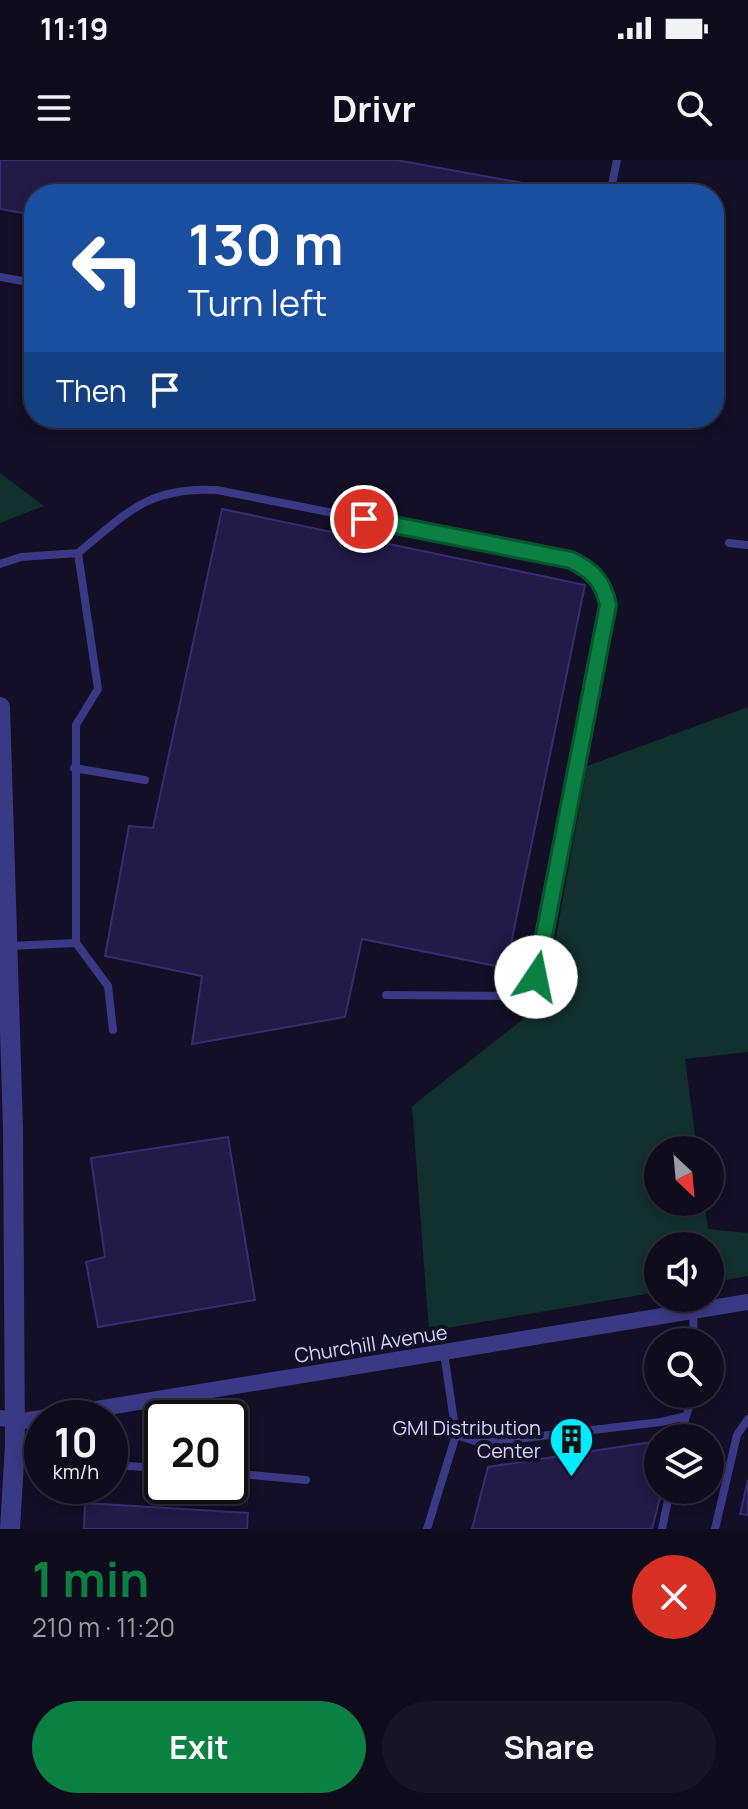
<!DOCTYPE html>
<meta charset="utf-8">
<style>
:root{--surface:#0e0b1c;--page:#171425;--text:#f1f3f6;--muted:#9b9ba3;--line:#2e2b3b;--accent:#0b8043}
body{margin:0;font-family:Manrope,sans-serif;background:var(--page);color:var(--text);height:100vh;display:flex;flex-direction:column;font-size:30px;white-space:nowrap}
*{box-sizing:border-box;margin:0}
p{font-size:26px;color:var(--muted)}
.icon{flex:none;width:44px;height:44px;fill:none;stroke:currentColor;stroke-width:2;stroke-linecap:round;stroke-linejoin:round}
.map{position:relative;height:1369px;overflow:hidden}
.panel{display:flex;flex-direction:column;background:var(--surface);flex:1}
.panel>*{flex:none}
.hud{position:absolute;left:24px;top:24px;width:700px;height:244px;border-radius:32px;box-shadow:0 4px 12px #0003,0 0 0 2px var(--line);background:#1a4fa0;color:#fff;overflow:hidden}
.needle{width:52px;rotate:154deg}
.fabs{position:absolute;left:644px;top:976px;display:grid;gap:16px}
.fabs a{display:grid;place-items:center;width:80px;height:80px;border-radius:50%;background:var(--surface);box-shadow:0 4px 12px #0003,0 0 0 2px var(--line);font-size:40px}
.speed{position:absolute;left:24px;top:1240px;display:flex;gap:16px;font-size:40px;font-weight:700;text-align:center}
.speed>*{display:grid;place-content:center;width:104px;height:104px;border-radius:50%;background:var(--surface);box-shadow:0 4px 12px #0003,0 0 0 2px var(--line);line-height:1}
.speed small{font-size:20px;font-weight:400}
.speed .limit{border:4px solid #111;border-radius:12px;background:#fff;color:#111}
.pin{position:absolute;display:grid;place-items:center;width:68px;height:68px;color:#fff;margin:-34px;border:4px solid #fff;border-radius:50%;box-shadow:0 2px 8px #0007}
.me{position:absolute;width:88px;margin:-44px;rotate:11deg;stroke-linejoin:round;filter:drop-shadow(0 0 6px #0008)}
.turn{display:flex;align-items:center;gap:28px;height:168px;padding:0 32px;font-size:36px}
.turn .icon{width:104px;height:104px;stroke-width:2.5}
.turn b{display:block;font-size:56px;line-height:68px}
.then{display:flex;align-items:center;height:76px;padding:0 32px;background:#0003;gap:16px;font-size:30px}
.round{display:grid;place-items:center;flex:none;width:84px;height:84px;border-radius:42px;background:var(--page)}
.head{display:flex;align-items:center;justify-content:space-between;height:136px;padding:0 32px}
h1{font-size:48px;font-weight:700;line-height:60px;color:var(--accent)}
.cta{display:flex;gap:16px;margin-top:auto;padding:16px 32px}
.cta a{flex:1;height:92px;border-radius:48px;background:var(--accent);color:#fff;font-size:32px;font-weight:700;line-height:92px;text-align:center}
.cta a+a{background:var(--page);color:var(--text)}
.status{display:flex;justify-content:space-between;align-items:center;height:56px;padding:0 40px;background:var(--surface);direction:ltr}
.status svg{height:22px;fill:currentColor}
header{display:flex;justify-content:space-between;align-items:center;height:104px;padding:0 32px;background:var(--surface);font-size:36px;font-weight:700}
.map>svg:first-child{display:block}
.green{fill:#12302e}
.building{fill:#221a47;stroke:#382c73;stroke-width:2}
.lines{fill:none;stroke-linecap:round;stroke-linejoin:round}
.service{stroke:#3a3985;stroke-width:8}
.minor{stroke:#3a3985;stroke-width:16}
.tertiary{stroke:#3a3985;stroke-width:20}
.route-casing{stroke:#07532c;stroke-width:20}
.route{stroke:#0b8043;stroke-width:14}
.labels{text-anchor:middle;stroke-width:8;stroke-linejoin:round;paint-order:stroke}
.street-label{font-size:20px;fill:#d7d3ff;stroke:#120f26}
.poi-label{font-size:20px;fill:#d7d3ff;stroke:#120f26;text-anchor:end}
</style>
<div class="status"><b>11:19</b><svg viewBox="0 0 49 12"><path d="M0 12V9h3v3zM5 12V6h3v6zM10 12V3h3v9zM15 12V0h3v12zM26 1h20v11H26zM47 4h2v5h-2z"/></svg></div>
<header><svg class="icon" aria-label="menu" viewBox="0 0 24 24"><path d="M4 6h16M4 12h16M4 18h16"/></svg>Drivr<svg class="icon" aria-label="search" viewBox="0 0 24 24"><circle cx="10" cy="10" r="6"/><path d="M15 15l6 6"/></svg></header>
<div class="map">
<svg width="748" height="1369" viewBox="0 0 748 1369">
<rect width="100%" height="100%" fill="#120f26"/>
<!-- green -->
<path class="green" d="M0,313L44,346L0,363Z
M748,547V892L685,899L697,990H658V1042H704L708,1069L748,1073V1116L710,1123V1086H658V1132L429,1171L412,946L544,843L587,606Z"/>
<!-- building -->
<path class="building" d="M0,0H396L583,34H34V55L0,49Z
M222,349L585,425L506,808L362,779L345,857L192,884L202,816L105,796L129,666L153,668Z
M228,977L255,1140L98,1167L86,1102L105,1097L91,998Z
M658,1281V1330H662L652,1369H472L488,1307Z
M748,1320V1355L740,1354Z
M85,1343L248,1353L247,1369H84Z"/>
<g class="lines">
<!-- service -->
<path class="service" d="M610,34L617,0
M0,117L34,123
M729,383L748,385
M78,393C128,352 149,326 217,330L571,400C593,411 603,421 608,445L536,817L525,830L506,836L386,835
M0,404L21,397L78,393L98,529L76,565V783L108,826L113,870
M74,608L145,620
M8,786L76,783
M693,1151L694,1182
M444,1193L456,1275L481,1283L661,1262L686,1256L694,1234
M169,1237L172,1258
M681,1278L686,1256
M110,1305L162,1308
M230,1313L306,1320
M427,1369L456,1275
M662,1369L670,1330
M715,1369L737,1275L748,1259"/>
<!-- minor -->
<path class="minor" d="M0,1258L23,1261L748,1142"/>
<!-- tertiary -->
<path class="tertiary" d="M0,547L13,969L15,1285L10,1369"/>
</g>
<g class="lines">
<defs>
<path id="route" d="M364,359L571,400C593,411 603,421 608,445L536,817"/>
</defs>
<!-- route casing -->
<use href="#route" class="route-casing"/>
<!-- route -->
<use href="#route" class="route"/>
</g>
<!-- icons -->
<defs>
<symbol id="building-pin" viewBox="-11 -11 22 30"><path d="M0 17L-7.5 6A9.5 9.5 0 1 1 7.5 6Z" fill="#00ecfe" stroke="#120f26"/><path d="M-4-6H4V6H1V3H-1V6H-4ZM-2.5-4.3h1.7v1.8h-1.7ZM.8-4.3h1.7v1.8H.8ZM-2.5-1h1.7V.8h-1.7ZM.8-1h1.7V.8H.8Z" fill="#111"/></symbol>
</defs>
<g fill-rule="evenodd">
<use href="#building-pin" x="546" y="1254" width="51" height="69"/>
</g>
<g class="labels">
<!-- street labels -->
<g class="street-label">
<text transform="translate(371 1184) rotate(-9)" y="7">Churchill Avenue</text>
</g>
<!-- poi labels -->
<g class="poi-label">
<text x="541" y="1275">GMI Distribution<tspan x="541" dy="23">Center</tspan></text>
</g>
</g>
</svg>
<div class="fabs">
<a><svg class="needle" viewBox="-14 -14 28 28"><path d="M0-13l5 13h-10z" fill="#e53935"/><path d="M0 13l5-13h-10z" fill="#9b9ba3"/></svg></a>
<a><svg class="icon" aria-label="sound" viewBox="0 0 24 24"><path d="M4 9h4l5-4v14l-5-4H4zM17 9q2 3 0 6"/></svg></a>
<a><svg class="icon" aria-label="search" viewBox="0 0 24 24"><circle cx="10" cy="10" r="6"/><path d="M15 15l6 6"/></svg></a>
<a><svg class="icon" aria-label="layers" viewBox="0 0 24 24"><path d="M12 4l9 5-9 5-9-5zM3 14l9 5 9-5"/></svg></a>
</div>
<div class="speed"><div>10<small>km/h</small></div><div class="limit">20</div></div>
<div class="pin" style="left:364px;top:359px;background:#d93025"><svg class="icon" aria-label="arrive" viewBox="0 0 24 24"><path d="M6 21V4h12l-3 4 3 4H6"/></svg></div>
<svg class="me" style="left:536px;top:817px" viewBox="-20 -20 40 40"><circle r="19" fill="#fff"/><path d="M0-13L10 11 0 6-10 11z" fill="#0b8043"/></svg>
<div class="hud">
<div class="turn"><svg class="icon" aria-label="left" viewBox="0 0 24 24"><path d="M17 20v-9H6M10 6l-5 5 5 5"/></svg><div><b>130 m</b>Turn left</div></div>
<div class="then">Then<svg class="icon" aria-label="arrive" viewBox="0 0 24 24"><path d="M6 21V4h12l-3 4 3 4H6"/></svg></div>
</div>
</div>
<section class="panel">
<div class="head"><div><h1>1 min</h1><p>210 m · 11:20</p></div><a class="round" style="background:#d93025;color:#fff"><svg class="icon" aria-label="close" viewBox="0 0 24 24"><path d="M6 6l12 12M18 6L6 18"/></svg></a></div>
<div class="cta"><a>Exit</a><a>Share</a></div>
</section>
